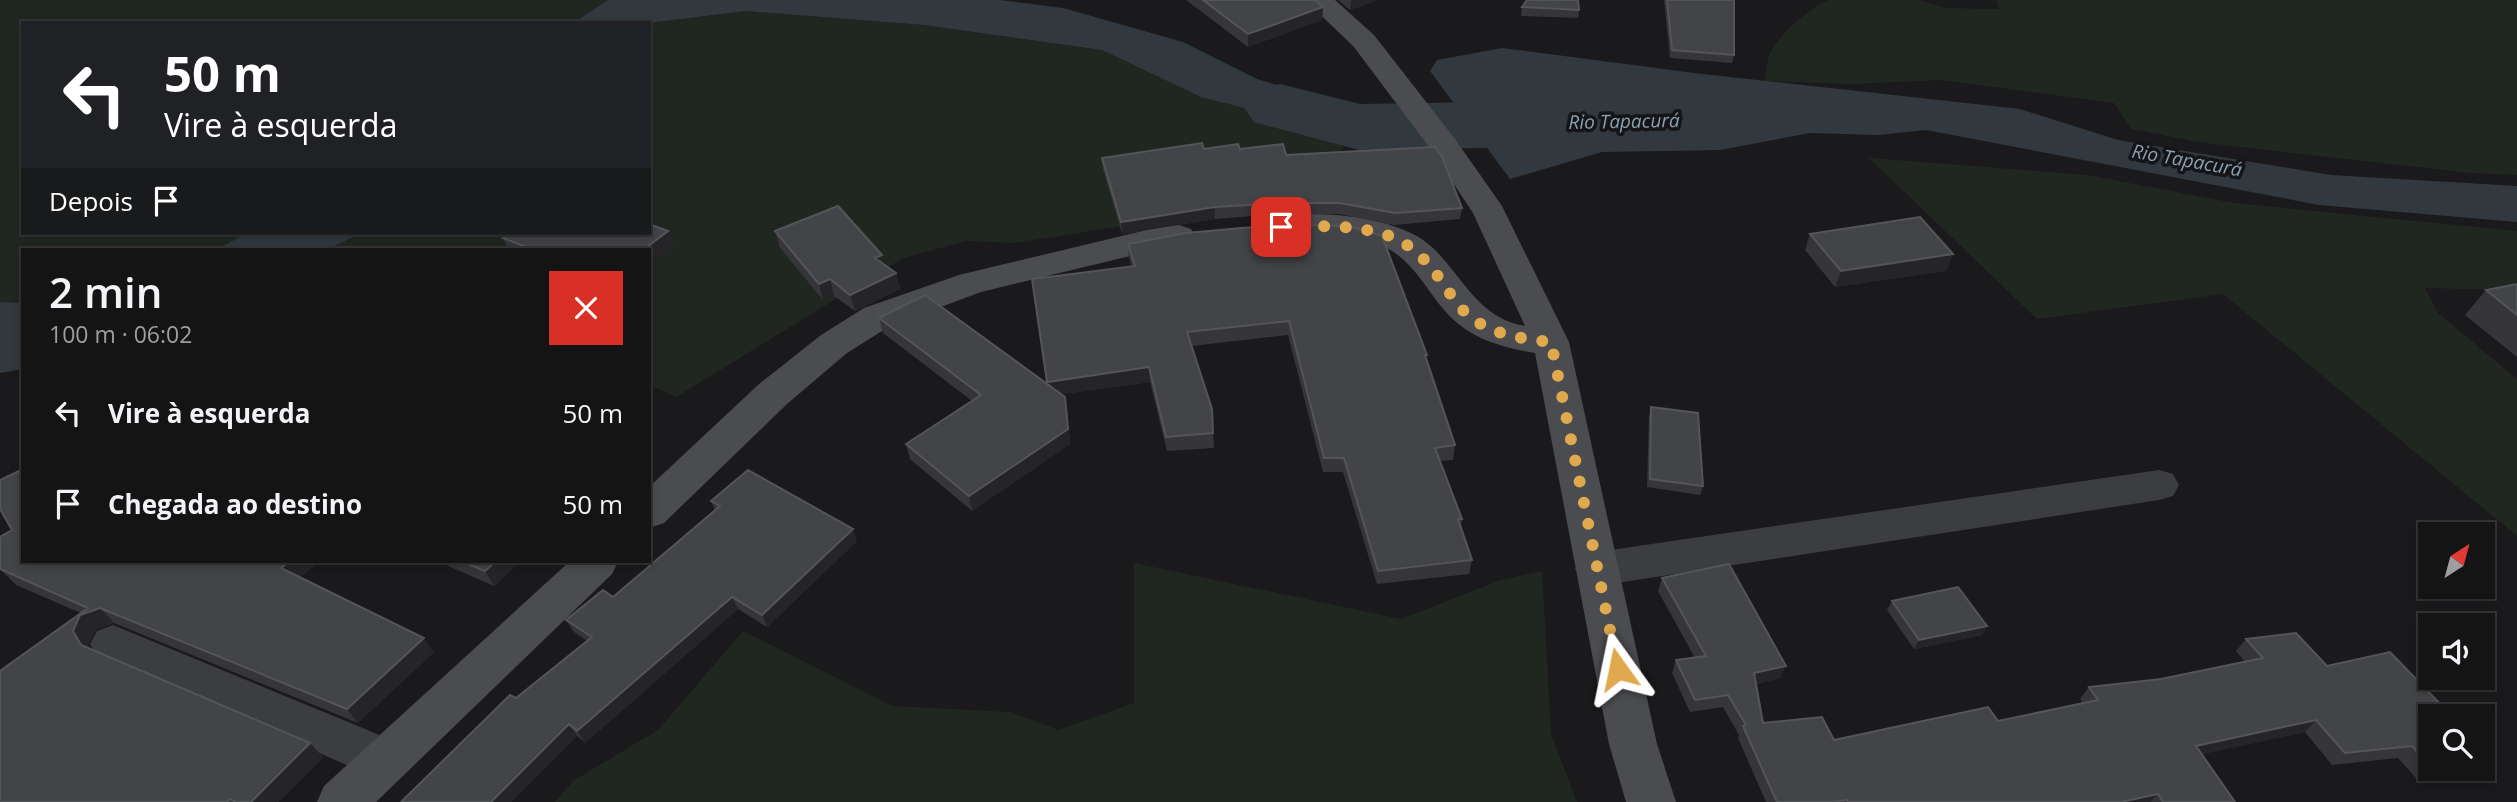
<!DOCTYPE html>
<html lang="pt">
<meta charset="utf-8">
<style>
:root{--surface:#141415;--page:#212122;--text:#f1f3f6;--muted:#9d9ea0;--line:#333334}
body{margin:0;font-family:"Open Sans",sans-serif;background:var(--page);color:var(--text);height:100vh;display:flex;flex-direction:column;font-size:26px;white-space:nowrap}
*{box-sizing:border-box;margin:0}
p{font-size:23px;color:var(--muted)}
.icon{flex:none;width:38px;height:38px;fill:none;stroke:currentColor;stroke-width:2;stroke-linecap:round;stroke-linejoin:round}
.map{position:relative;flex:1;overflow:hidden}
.drawer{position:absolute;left:21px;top:248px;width:630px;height:315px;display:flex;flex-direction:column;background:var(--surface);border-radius:0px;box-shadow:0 4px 10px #0003,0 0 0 2px var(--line)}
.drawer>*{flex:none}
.banner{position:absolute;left:21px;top:21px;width:630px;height:214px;border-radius:0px;box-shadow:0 4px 10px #0003,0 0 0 2px var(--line);background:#202124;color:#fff;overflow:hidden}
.needle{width:46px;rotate:36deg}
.controls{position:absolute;left:2418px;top:522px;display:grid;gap:14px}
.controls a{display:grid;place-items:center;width:77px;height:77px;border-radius:0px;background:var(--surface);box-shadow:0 4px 10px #0003,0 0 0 2px var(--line);font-size:35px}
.pin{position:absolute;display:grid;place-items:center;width:60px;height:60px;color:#fff;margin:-30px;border-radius:14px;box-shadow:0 4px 10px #0006}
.me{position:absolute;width:77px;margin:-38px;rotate:348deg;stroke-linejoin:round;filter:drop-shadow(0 0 5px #0008)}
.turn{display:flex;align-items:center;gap:24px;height:147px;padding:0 28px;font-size:32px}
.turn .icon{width:91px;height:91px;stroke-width:2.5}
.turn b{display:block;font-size:49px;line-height:60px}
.then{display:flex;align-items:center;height:66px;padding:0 28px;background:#0003;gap:14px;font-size:26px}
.round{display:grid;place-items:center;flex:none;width:74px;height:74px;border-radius:0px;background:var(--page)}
.overview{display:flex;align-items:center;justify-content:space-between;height:119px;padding:0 28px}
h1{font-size:42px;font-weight:600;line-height:52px}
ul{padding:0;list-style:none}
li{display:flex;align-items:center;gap:21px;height:91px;padding:0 28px}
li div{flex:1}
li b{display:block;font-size:26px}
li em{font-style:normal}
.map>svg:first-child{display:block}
.green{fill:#202721}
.water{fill:#31393f}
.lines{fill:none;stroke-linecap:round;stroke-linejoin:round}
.river{fill:#31393f;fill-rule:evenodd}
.street{fill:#3c3d41;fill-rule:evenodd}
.secondary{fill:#4a4c50;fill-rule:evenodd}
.wall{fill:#36363a}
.shaded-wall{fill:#252528}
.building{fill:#434447;stroke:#545559;stroke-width:2}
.route{stroke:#e0a94e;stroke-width:12;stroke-dasharray:0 21.6}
.labels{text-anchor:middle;stroke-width:7;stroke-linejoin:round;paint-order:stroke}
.far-water-label{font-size:19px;font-style:italic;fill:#89a0b1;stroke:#151517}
</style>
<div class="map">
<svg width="2517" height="802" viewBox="0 0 2517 802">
<rect width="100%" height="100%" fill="#1a1a1c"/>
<!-- green -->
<path class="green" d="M0,0H608L573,23H23V233H249L217,250H23V303L0,302Z
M1828,0H1919L1946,8L1999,9L1997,0H2517V175L2471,173L2205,143L2131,129L2114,103L1941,80L1853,84L1765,81C1766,72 1767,61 1770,53C1778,35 1811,7 1828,0Z
M746,11L924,25L1102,50L1201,97L1351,135L1312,196L1015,243L966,241L903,258L676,397L649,385V250H326L362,233H649L648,23Z
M1869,158L2087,175L2234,203L2517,231V290L2425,288L2438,313L2517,379V536L2223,294L2037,319Z
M1134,563L1401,619L1501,580L1542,571L1551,734L1577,802H555L573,781L658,730L743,631L892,706L1011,712L1058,730L1134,703Z"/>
<!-- water -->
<path class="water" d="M608,0H1000L1063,8L1183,42L1257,79L1334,102L1361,108L1390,105L1416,140L1351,135L1201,97L1102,50L924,25L746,11L648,23H573Z
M1502,48L1702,74L2020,109L2118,140L2331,175L2517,186V222L2319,205L1926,130L1878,135L1810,133L1720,150L1602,152L1510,179L1430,71L1437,60Z
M247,233H362L326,250H216Z
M0,302L23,303V369L0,373Z"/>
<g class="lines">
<!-- river -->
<path class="river" d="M1280,84L1360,104L1601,100L1628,107L1639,123L1628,139L1601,146L1359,150L1254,122L1243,106L1254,90Z"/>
<!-- street -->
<path class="street" d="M2159,470L2173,474L2179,485L2173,496L2159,500L1597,586L1582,581L1575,569L1582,557L1597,552Z
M113,625L404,745L411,760L404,775L387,781L370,775L97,657L90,644L97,631Z"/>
<!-- secondary -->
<path class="secondary" d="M1305,0H1335L1374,35L1455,139L1502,206L1569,342L1657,744L1676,802H1626L1609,744L1535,353C1500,347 1468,338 1445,311C1424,287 1413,260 1383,246C1345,228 1301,244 1262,234L1257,227L1262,220C1308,208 1398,214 1433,248C1464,278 1478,318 1525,326L1473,213L1432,151L1354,47Z
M1179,225L1191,229L1196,236L1191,243L1155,250L981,292L890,326L847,353L787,404L664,523L649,528V487L759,384L821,335L864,308L959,275L1155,228Z
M569,562H618L612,574L376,802H317L324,786Z"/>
</g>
<!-- wall -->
<path class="wall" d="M1186,0H1315L1323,7L1322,20L1248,47Z
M1338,0H1378L1350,10Z
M1664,0H1734V55L1732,63L1670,58Z
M1522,7L1579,10L1578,18L1521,16Z
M1240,149L1286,155L1462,208L1460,219L1394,225L1339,214H1280L1215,219L1122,234L1103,169L1102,158Z
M668,231L674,247L649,250H509L503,238Z
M775,231L884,265L896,273L900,289L855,311L834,296L823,300L780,248Z
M1810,234L1953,254L1946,271L1835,287L1805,250Z
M1128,244L1426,360L1455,445L1453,460L1440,461L1462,519L1461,527L1472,560L1469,574L1377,584L1343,472H1323L1288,335L1191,346L1212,409L1214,448L1167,451L1150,382L1062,394L1067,412L1070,444L972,511L910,459L906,444L972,401L883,333L879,318L1048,384L1132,267L1129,258Z
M2517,284V357L2465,315L2486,290Z
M1651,407L1703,486L1700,495L1647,487L1649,416Z
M711,501L857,541L767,627L738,609L585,743L577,736L511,802H401L516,698L587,641L574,632L566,620L613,597L715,510Z
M12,530L23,562H319L300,577L434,652L358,723L114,623L95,630L88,645L90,648L310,743L323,757L278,802H0L81,613L16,585L0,569Z
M439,562H520L494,586Z
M1662,578L1780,678L1756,684L1763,723L1834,740L1998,721L2083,703L2080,699L2089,687L2161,679L2245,662L2236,651L2246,639L2327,666L2390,652L2431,768H2458L2416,778L2398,758L2332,765L2305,732L2202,754L2235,802H1766L1738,738L1739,735L1723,707L1690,712L1672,673L1676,660L1695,658L1658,591Z
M1892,601L1987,626L1982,635L1914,649L1887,610Z"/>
<!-- shaded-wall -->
<path class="shaded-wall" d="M1351,0H1378L1350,10Z
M1323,7L1322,20L1248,47V34Z
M1215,207V219L1122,234L1121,222Z
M668,231L674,247L649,267V250H643Z
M1953,254L1946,271L1835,287L1841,271Z
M882,255L886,271L875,258Z
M896,273L900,289L855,311L850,295Z
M830,279L834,296L823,300L819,284Z
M1149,367L1150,382L1050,396L1047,382Z
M1065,397L1070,444L972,511L969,496Z
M853,529L857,541L767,627L762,615Z
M289,562H319L293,583L281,568Z
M495,562H520L494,586L485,571Z
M732,597L738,609L585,743L577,731Z
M100,608L114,623L95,630L88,645L96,659L81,645L73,631L80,615Z
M1987,626L1982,635L1914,649L1919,640Z
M424,638L434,652L358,723L347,709Z
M1786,666L1780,678L1749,685L1754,673Z
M2316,720L2305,732L2185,758L2196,746Z
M569,724L577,736L511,802H491Z
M310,743L323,757L278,802H251Z
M2431,765V768H2458L2416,778Z
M2158,794L2151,802H2121Z"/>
<!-- building -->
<path class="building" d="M1203,0H1315L1323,7L1248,34Z
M1527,0H1578L1579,10L1522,7Z
M1667,0H1734V55L1672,50Z
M1202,143L1204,149L1238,144L1240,149L1283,144L1286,155L1435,147L1442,157L1462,208L1395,213L1340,203H1280L1215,207L1121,222L1102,158Z
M838,206L882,255L875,258L896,273L850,295L830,279L819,284L775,231Z
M1920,217L1953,254L1841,271L1810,234Z
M649,224L668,231L643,250H534L503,238L512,233H649Z
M1326,225L1356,228L1382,236L1427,355H1425L1455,445L1435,448L1462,519H1458L1472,560L1378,571L1344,458H1324L1289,321L1187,332L1212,409L1213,433L1166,437L1149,367L1047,382L1032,279L1135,266L1128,244L1186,233L1253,227Z
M2517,284V315L2486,290Z
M925,295L1065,397L1068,429L969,496L906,444L981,395L879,318Z
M1651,407L1698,413L1703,486L1650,479Z
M23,469V562H289L281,568L424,638L347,709L100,608L80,615L73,631L81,645L310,743L251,802H236L230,799L227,802H0V671L88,608L0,569V537L12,530L0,509V480Z
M748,470L853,529L762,615L732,597L577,731L569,724L491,802H401L510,695L516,698L592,637L566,620L603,590L613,597L720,506L711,501Z
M463,562H495L485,571Z
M1729,564L1786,666L1754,673L1763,723L1822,717L1834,740L1988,707L1998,721L2098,700L2089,687L2161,679L2263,658L2246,639L2296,633L2327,666L2390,652L2452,716H2431V765L2429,766L2412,746L2345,753L2316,720L2196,746L2235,802H2163L2158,794L2121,802H1848L1847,800L1831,802H1777L1743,726L1746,725L1728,695L1695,700L1676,660L1706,656L1662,578Z
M1958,587L1987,626L1919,640L1892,601Z"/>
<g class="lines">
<!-- route -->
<path class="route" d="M1281,227C1318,226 1375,223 1407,245C1428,259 1441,281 1456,302C1479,333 1515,338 1551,342L1618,669"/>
</g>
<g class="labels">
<!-- far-water labels -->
<g class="far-water-label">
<text transform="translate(1624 121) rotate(-1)" y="7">Rio Tapacurá</text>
<text transform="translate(2187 160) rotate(10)" y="7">Rio Tapacurá</text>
</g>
</g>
</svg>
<div class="controls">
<a><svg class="needle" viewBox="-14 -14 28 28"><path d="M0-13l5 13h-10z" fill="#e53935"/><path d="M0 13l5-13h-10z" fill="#9d9ea0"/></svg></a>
<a><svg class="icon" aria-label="sound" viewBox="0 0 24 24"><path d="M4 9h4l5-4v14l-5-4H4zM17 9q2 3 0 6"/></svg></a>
<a><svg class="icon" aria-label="search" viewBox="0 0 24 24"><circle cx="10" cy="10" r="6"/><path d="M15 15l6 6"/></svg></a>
</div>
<div class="pin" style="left:1281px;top:227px;background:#d93025"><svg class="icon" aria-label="arrive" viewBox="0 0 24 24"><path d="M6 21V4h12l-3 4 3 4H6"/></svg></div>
<svg class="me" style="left:1618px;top:669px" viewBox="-20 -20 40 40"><path d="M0-17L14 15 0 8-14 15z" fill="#e0a94e" stroke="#fff" stroke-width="4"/></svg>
<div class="banner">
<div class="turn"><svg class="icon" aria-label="left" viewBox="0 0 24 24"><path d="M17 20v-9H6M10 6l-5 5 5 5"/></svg><div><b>50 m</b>Vire à esquerda</div></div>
<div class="then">Depois<svg class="icon" aria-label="arrive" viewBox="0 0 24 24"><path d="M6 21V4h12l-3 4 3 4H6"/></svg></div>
</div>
<section class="drawer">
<div class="overview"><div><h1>2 min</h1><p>100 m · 06:02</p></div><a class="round" style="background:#d93025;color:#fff"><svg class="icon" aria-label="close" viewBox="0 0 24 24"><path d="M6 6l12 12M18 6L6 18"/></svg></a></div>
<ul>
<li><svg class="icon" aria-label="left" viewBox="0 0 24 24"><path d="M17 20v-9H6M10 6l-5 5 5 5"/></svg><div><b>Vire à esquerda</b></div><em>50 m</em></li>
<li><svg class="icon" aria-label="arrive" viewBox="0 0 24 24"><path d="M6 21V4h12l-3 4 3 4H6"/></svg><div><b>Chegada ao destino</b></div><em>50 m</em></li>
</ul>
</section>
</div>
